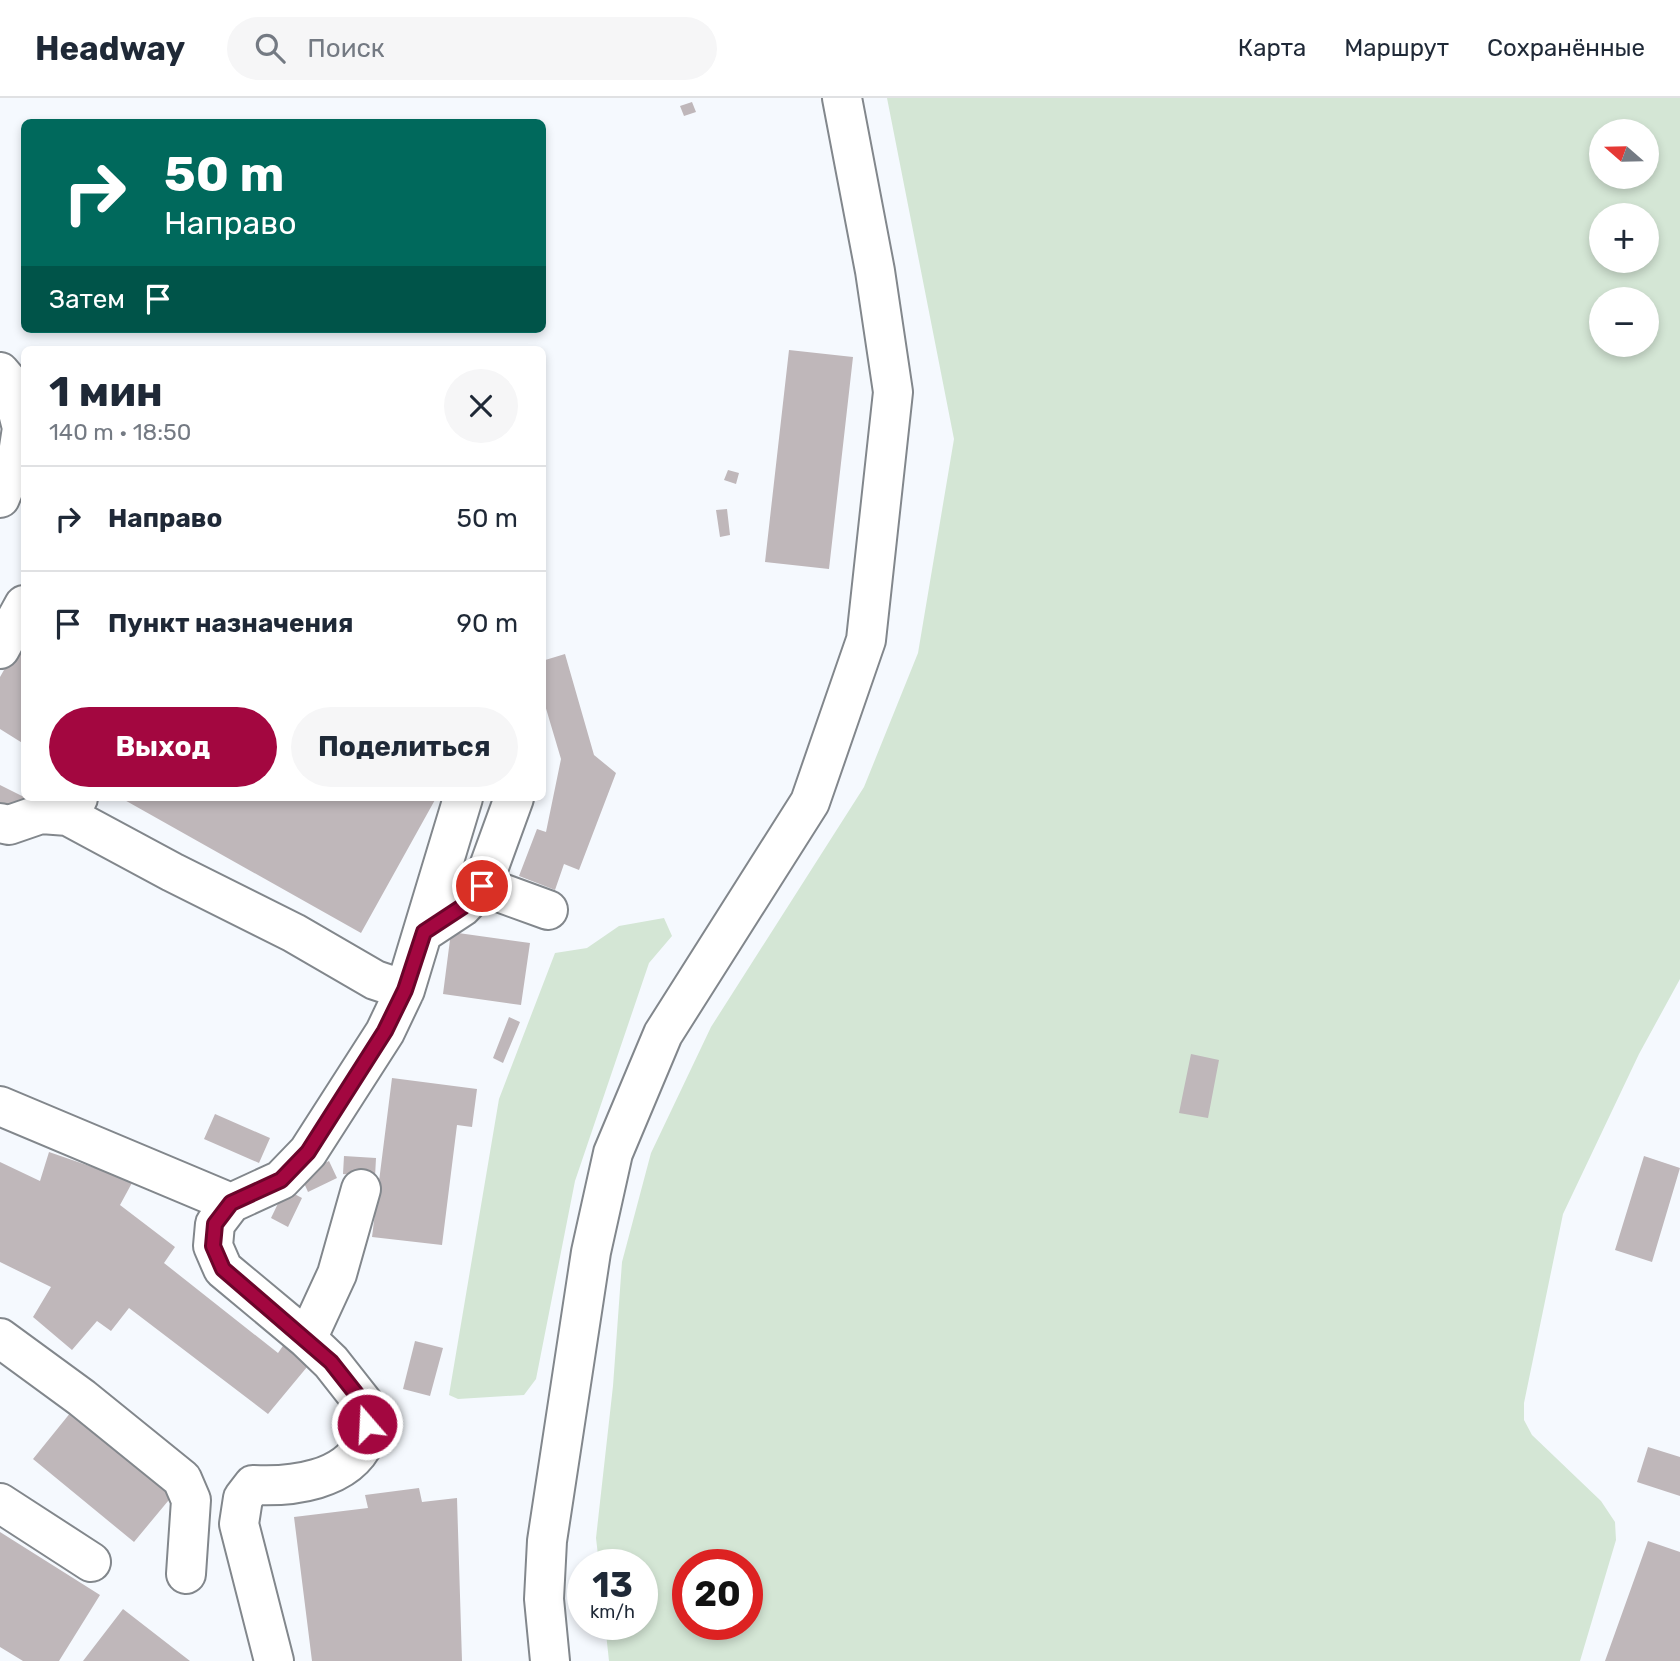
<!DOCTYPE html>
<html lang="ru">
<meta charset="utf-8">
<style>
:root{--surface:#fff;--page:#f6f6f7;--text:#1f2937;--muted:#747a83;--line:#e0e1e3;--accent:#a30740}
body{margin:0;font-family:Rubik,sans-serif;background:var(--page);color:var(--text);height:100vh;display:flex;flex-direction:column;font-size:26px;white-space:nowrap}
*{box-sizing:border-box;margin:0}
p{font-size:23px;color:var(--muted)}
.icon{flex:none;width:38px;height:38px;fill:none;stroke:currentColor;stroke-width:2;stroke-linecap:round;stroke-linejoin:round}
.map{position:relative;flex:1;overflow:hidden}
.details{position:absolute;left:21px;top:248px;width:525px;height:455px;display:flex;flex-direction:column;background:var(--surface);border-radius:10px;box-shadow:0 4px 10px #0003}
.details>*{flex:none}
.hud{position:absolute;left:21px;top:21px;width:525px;height:214px;border-radius:10px;box-shadow:0 4px 10px #0003;background:#00695c;color:#fff;overflow:hidden}
.needle{width:46px;rotate:290deg}
.controls{position:absolute;left:1589px;top:21px;display:grid;gap:14px}
.controls a{display:grid;place-items:center;width:70px;height:70px;border-radius:50%;background:var(--surface);box-shadow:0 4px 10px #0003;font-size:35px}
.speed{position:absolute;left:567px;top:1451px;display:flex;gap:14px;font-size:35px;font-weight:700;text-align:center}
.speed>*{display:grid;place-content:center;width:91px;height:91px;border-radius:50%;background:var(--surface);box-shadow:0 4px 10px #0003;line-height:1}
.speed small{font-size:18px;font-weight:400}
.speed .limit{border:10px solid #d22;background:#fff;color:#111}
.pin{position:absolute;display:grid;place-items:center;width:60px;height:60px;color:#fff;margin:-30px;border:4px solid #fff;border-radius:50%;box-shadow:0 2px 7px #0007}
.me{position:absolute;width:77px;margin:-38px;rotate:341deg;stroke-linejoin:round;filter:drop-shadow(0 0 5px #0008)}
.turn{display:flex;align-items:center;gap:24px;height:147px;padding:0 28px;font-size:32px}
.turn .icon{width:91px;height:91px;stroke-width:2.5}
.turn b{display:block;font-size:49px;line-height:60px}
.then{display:flex;align-items:center;height:66px;padding:0 28px;background:#0003;gap:14px;font-size:26px}
.round{display:grid;place-items:center;flex:none;width:74px;height:74px;border-radius:37px;background:var(--page)}
.headline{display:flex;align-items:center;justify-content:space-between;height:119px;padding:0 28px}
h1{font-size:42px;font-weight:700;line-height:52px}
.button{display:flex;gap:14px;margin-top:auto;padding:14px 28px}
.button a{flex:1;height:80px;border-radius:42px;background:var(--accent);color:#fff;font-size:28px;font-weight:700;line-height:80px;text-align:center}
.button a+a{background:var(--page);color:var(--text)}
ul{padding:0;list-style:none}
li{display:flex;align-items:center;gap:21px;height:105px;padding:0 28px;border-top:2px solid var(--line)}
li div{flex:1}
li b{display:block;font-size:26px}
li em{font-style:normal}
header{display:flex;align-items:center;gap:42px;box-sizing:border-box;height:98px;padding:0 35px;background:var(--surface);border-bottom:2px solid var(--line)}
header strong{font-size:33px}
nav{display:flex;gap:38px;margin-inline-start:auto;font-size:24px}
.search{width:490px;height:63px;background:var(--page);display:flex;align-items:center;gap:18px;box-sizing:border-box;padding:0 24px;border-radius:38px;color:var(--muted);font-size:26px}
.map>svg:first-child{display:block}
.green{fill:#d4e6d5;fill-rule:evenodd}
.building{fill:#bfb7ba}
.lines{fill:none;stroke-linecap:round;stroke-linejoin:round}
.minor-casing{stroke:#82878c;stroke-width:42}
.minor{stroke:#fff;stroke-width:38}
.route-casing{stroke:#6a052a;stroke-width:18}
.route{stroke:#a30740;stroke-width:12}
</style>
<header>
<strong>Headway</strong>
<div class="search"><svg class="icon" aria-label="search" viewBox="0 0 24 24"><circle cx="10" cy="10" r="6"/><path d="M15 15l6 6"/></svg>Поиск</div>
<nav><a>Карта</a><a>Маршрут</a><a>Сохранённые</a></nav>
</header>
<div class="map">
<svg width="1680" height="1563" viewBox="0 0 1680 1563">
<rect width="100%" height="100%" fill="#f5f9fe"/>
<!-- green -->
<path class="green" d="M887,0H1680V881L1639,956L1563,1116L1524,1305V1322L1532,1337L1601,1403L1615,1424L1616,1442L1580,1563H609L605,1526H642V1466H599L596,1440L613,1288L622,1164L651,1055L711,929L864,689L918,555L954,341ZM1601,33H1647V79H1601ZM1601,117H1647V163H1601ZM1601,201H1647V247H1601ZM688,1466H747V1526H688Z
M664,820L672,838L649,865L575,1083L536,1281L524,1297L458,1301L449,1297L499,1001L555,855L587,850L619,828Z"/>
<!-- building -->
<path class="building" d="M692,4L696,14L684,18L680,8Z
M789,252L853,259L829,471L765,464Z
M728,372L739,375L736,386L724,382Z
M727,411L730,437L720,439L716,412Z
M24,537V646L0,631V579Z
M565,556L594,657L616,675L579,772L564,766L555,792L519,778L537,731L546,734L561,661L542,597V563Z
M0,687L26,700L17,716L0,707Z
M121,700H436L361,835Z
M451,834L530,845L521,907L443,896Z
M509,919L520,924L503,965L493,960Z
M1191,956L1219,962L1208,1020L1179,1015Z
M392,980L477,991L472,1029L457,1027L442,1147L372,1139Z
M215,1016L270,1040L259,1065L204,1041Z
M49,1054L133,1083L120,1107L175,1149L164,1165L278,1255L287,1242L312,1263L268,1316L129,1210L111,1233L97,1223L72,1252L33,1219L51,1189L0,1164V1064L40,1083Z
M344,1058L376,1060L375,1079L343,1076Z
M1644,1058L1680,1070L1652,1164L1615,1152Z
M329,1063L337,1080L308,1094L300,1076Z
M285,1091L302,1100L288,1129L271,1120Z
M415,1243L443,1250L430,1298L403,1291Z
M71,1314L173,1397L134,1444L33,1361Z
M1648,1349L1680,1359V1398L1637,1384Z
M419,1390L422,1404L457,1400L462,1563H312L294,1419L368,1410L365,1397Z
M0,1434L100,1497L59,1563H23L0,1549Z
M1648,1443L1680,1454V1563H1605Z
M123,1511L190,1563H83Z"/>
<g class="lines">
<defs>
<path id="minor" d="M0,274L11,287L22,330L18,356L0,400
M0,551L24,507
M68,718L172,774L294,835L375,882L405,892
M0,725L9,727L41,716L68,718L78,700
M482,788L548,812
M424,834L462,809L482,788L514,700
M0,1008L231,1105
M0,1240L82,1300L182,1381L191,1402L186,1476
M307,1241L337,1176L361,1091
M0,1405L91,1464
M274,1563L239,1426L243,1400L253,1387C291,1389 347,1383 365,1343C369,1335 367,1320 368,1311L331,1264L307,1241L223,1171L213,1148L215,1126L231,1105L281,1082L308,1054L385,934L405,892L463,700
M550,1563L544,1501L547,1443L591,1154L613,1055L663,936L810,704L866,542L893,294L875,173L842,0"/>
</defs>
<!-- minor casing -->
<use href="#minor" class="minor-casing"/>
<!-- minor -->
<use href="#minor" class="minor"/>
</g>
<g class="lines">
<defs>
<path id="route" d="M367,1326L368,1311L331,1264L223,1171L213,1148L215,1126L231,1105L281,1082L308,1054L385,933L405,892L424,834L462,809L482,788"/>
</defs>
<!-- route casing -->
<use href="#route" class="route-casing"/>
<!-- route -->
<use href="#route" class="route"/>
</g>
</svg>
<div class="controls">
<a><svg class="needle" viewBox="-14 -14 28 28"><path d="M0-13l5 13h-10z" fill="#e53935"/><path d="M0 13l5-13h-10z" fill="#747a83"/></svg></a>
<a>+</a>
<a>−</a>
</div>
<div class="speed"><div>13<small>km/h</small></div><div class="limit">20</div></div>
<div class="pin" style="left:482px;top:788px;background:#d93025"><svg class="icon" aria-label="arrive" viewBox="0 0 24 24"><path d="M6 21V4h12l-3 4 3 4H6"/></svg></div>
<svg class="me" style="left:367px;top:1326px" viewBox="-20 -20 40 40"><circle r="17" fill="#a30740" stroke="#fff" stroke-width="3"/><path d="M0-11L8 9 0 5-8 9z" fill="#fff"/></svg>
<div class="hud">
<div class="turn"><svg class="icon" aria-label="right" viewBox="0 0 24 24"><path d="M7 20v-9h11M14 6l5 5-5 5"/></svg><div><b>50 m</b>Направо</div></div>
<div class="then">Затем<svg class="icon" aria-label="arrive" viewBox="0 0 24 24"><path d="M6 21V4h12l-3 4 3 4H6"/></svg></div>
</div>
<section class="details">
<div class="headline"><div><h1>1 мин</h1><p>140 m · 18:50</p></div><a class="round"><svg class="icon" aria-label="close" viewBox="0 0 24 24"><path d="M6 6l12 12M18 6L6 18"/></svg></a></div>
<ul>
<li><svg class="icon" aria-label="right" viewBox="0 0 24 24"><path d="M7 20v-9h11M14 6l5 5-5 5"/></svg><div><b>Направо</b></div><em>50 m</em></li>
<li><svg class="icon" aria-label="arrive" viewBox="0 0 24 24"><path d="M6 21V4h12l-3 4 3 4H6"/></svg><div><b>Пункт назначения</b></div><em>90 m</em></li>
</ul>
<div class="button"><a>Выход</a><a>Поделиться</a></div>
</section>
</div>
